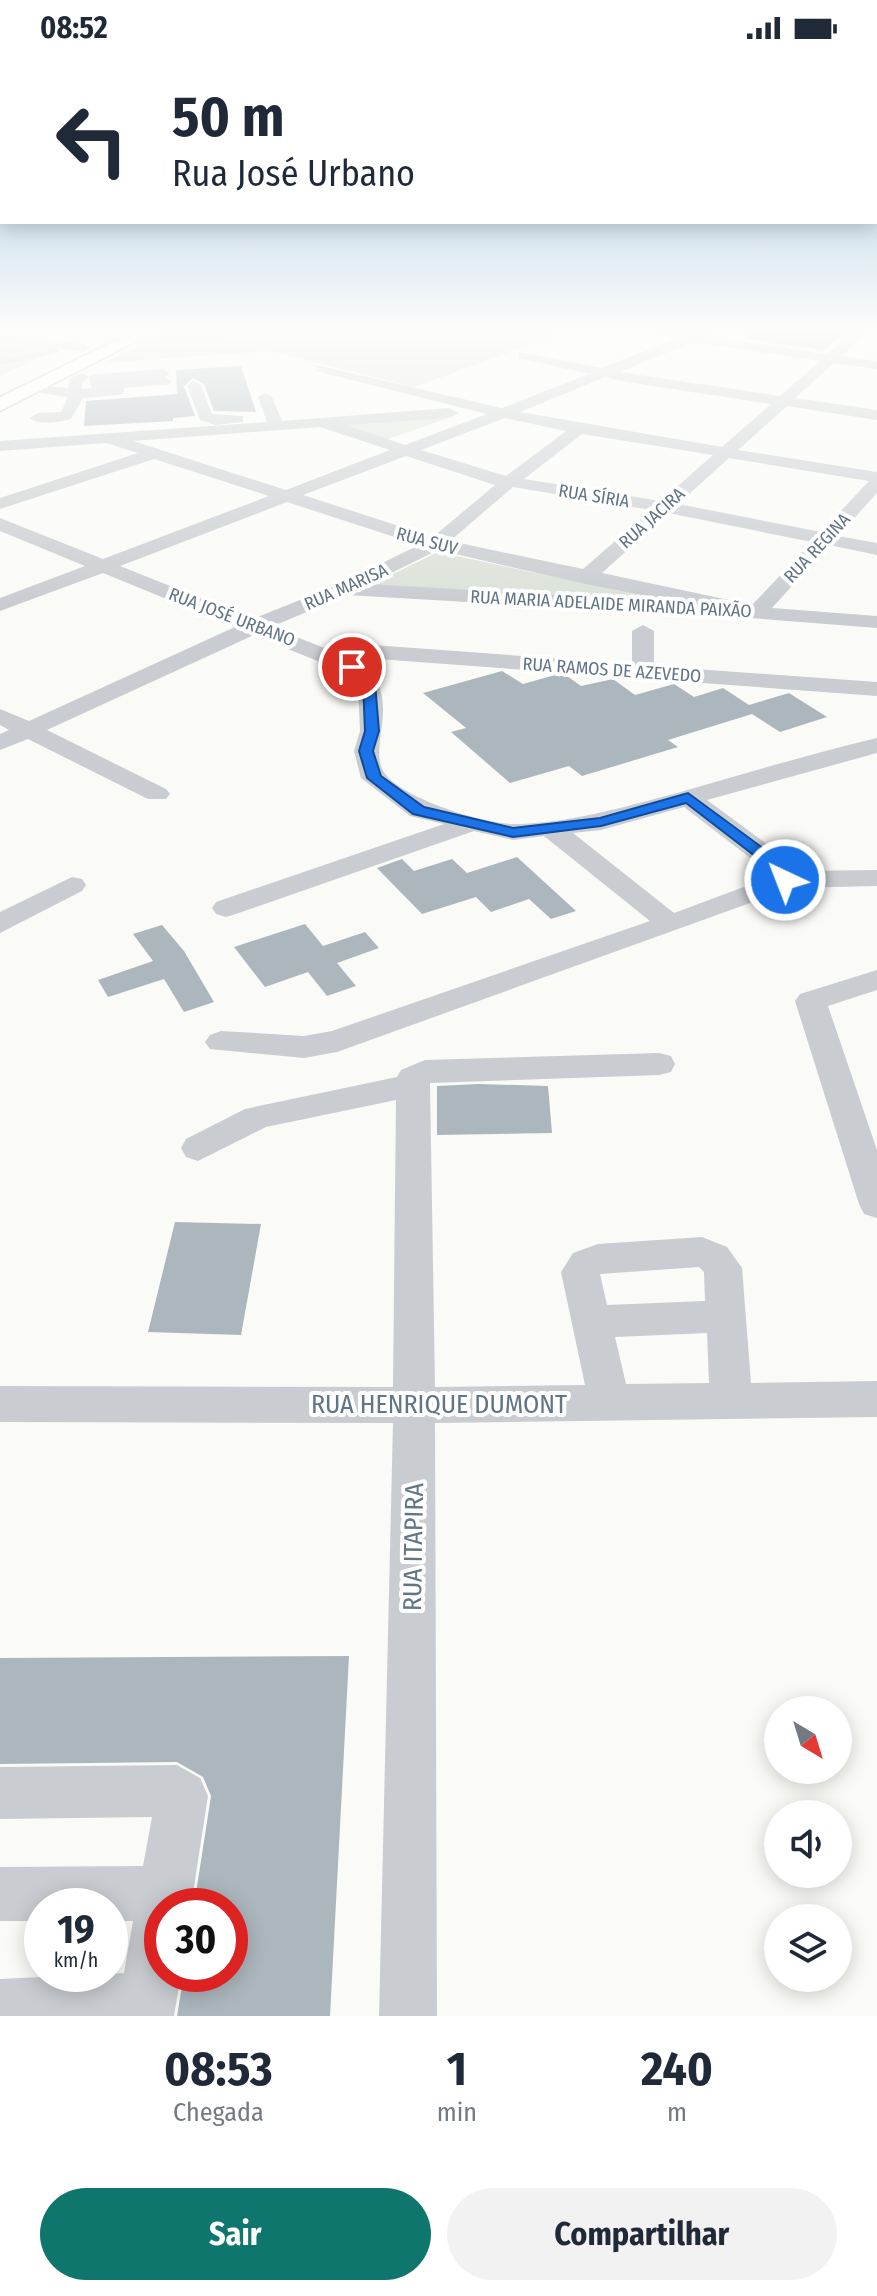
<!DOCTYPE html>
<html lang="pt">
<meta charset="utf-8">
<style>
:root{--surface:#fff;--page:#f2f2f3;--text:#1f2937;--muted:#747a83;--accent:#0f766e}
body{margin:0;font-family:"Fira Sans Condensed",sans-serif;background:var(--page);color:var(--text);height:100vh;display:flex;flex-direction:column;font-size:30px;white-space:nowrap}
*{box-sizing:border-box;margin:0}
p{font-size:26px;color:var(--muted)}
.icon{flex:none;width:44px;height:44px;fill:none;stroke:currentColor;stroke-width:2;stroke-linecap:round;stroke-linejoin:round}
.map{position:relative;height:1960px;overflow:hidden}
.drawer{display:flex;flex-direction:column;background:var(--surface);flex:1}
.drawer>*{flex:none}
.guide{position:absolute;left:0px;top:0px;width:878px;height:168px;box-shadow:0 4px 20px #0003;background:#fff;color:var(--text);overflow:hidden}
.needle{width:52px;rotate:142deg}
.controls{position:absolute;left:764px;top:1640px;display:grid;gap:16px}
.controls a{display:grid;place-items:center;width:88px;height:88px;border-radius:50%;background:var(--surface);box-shadow:0 4px 20px #0003;font-size:40px}
.speed{position:absolute;left:24px;top:1832px;display:flex;gap:16px;font-size:40px;font-weight:700;text-align:center}
.speed>*{display:grid;place-content:center;width:104px;height:104px;border-radius:50%;background:var(--surface);box-shadow:0 4px 20px #0003;line-height:1}
.speed small{font-size:20px;font-weight:400}
.speed .limit{border:12px solid #d22;background:#fff;color:#111}
.pin{position:absolute;display:grid;place-items:center;width:68px;height:68px;color:#fff;margin:-34px;border:4px solid #fff;border-radius:50%;box-shadow:0 2px 8px #0007}
.me{position:absolute;width:88px;margin:-44px;rotate:317deg;stroke-linejoin:round;filter:drop-shadow(0 0 6px #0008)}
.turn{display:flex;align-items:center;gap:28px;height:168px;padding:0 40px;font-size:36px}
.turn .icon{width:104px;height:104px;stroke-width:2.5}
.turn b{display:block;font-size:56px;line-height:68px}
.eta{display:flex;justify-content:space-evenly;align-items:center;height:136px;text-align:center}
.eta b{font-size:48px;font-weight:700;line-height:56px}
.cta{display:flex;gap:16px;margin-top:auto;padding:16px 40px}
.cta a{flex:1;height:92px;border-radius:48px;background:var(--accent);color:#fff;font-size:32px;font-weight:700;line-height:92px;text-align:center}
.cta a+a{background:var(--page);color:var(--text)}
.status{display:flex;justify-content:space-between;align-items:center;height:56px;padding:0 40px;background:var(--surface);direction:ltr}
.status svg{height:22px;fill:currentColor}
.map>svg:first-child{display:block}
.green{fill:#dbe2d8}
.lines{fill:none;stroke-linecap:round;stroke-linejoin:round}
.stream{stroke:#beccd0;stroke-width:4}
.building{fill:#acb7bd}
.major-casing{stroke:#b9bec2;stroke-width:3}
.minor{fill:#c9cdd1;fill-rule:evenodd}
.major{fill:#fff;fill-rule:evenodd}
.route{fill:#1a73e8;stroke:#114b97;stroke-width:2}
.labels{text-anchor:middle;stroke-width:8;stroke-linejoin:round;paint-order:stroke}
.far-street-label{font-size:18px;fill:#617585;stroke:#fff}
.near-street-label{font-size:26px;fill:#617585;stroke:#fff}
</style>
<div class="status"><b>08:52</b><svg viewBox="0 0 49 12"><path d="M0 12V9h3v3zM5 12V6h3v6zM10 12V3h3v9zM15 12V0h3v12zM26 1h20v11H26zM47 4h2v5h-2z"/></svg></div>
<div class="map">
<svg width="877" height="1960" viewBox="0 0 877 1960">
<rect width="100%" height="100%" fill="#fafaf7"/>
<!-- green -->
<path class="green" d="M169,274H571L414,331L269,295L103,307Z
M0,284L60,292L0,320Z
M448,362L385,384L341,368Z
M438,496L695,551L364,532Z"/>
<g class="lines">
<!-- stream -->
<path class="stream" d="M161,283L271,274
M0,307L57,295"/>
</g>
<!-- building -->
<path class="building" d="M748,274H850L824,294L747,283Z
M241,310L256,356L214,355L204,328L193,322L184,330L195,360L173,362V365L84,370L86,345L177,338L176,314Z
M502,615L523,628L555,619L567,620L581,630L613,623L635,639L674,628L694,641L723,632L749,649L789,637L827,661L780,676L752,658L668,684L678,691L582,720L569,710L510,727L451,676L466,672L423,637Z
M517,801L576,855L551,863L529,843L491,856L476,841L422,858L377,812L402,803L414,815L452,803L467,817Z
M305,868L323,890L365,876L379,892L337,907L356,930L327,940L308,916L265,931L234,891Z
M162,869L184,895L214,946L184,956L164,923L108,941L98,924L153,905L133,878Z
M479,1028L548,1030L552,1077L437,1079V1030Z
M175,1166L261,1168L241,1279L148,1276Z
M349,1600L330,1960H177L184,1918H230V1850H194L211,1740L203,1721L177,1706L0,1708V1602Z"/>
<g class="lines">
<defs>
<path id="major" d="M137,274H159L0,355V341Z"/>
</defs>
<!-- major casing -->
<use href="#major" class="major-casing"/>
<!-- minor -->
<path class="minor" d="M636,274L690,277L716,274L707,280L828,298L855,274H869L842,300L877,305V313L834,307L795,342L877,354V364L787,350L738,394L877,416V437L838,480L877,487V499L829,489L772,552L877,560V572L737,561L727,556L585,528L438,494L369,528L642,544L652,550L642,556L347,539L271,571L350,602L373,589L632,608V575L643,569L654,575V610L877,626V640L378,603L366,612C403,646 365,694 386,719C407,744 484,768 515,768C570,767 624,751 677,737C743,718 810,698 877,682V697L707,744L795,809L799,815L877,814V830L792,832L337,996L304,1002L210,993L205,986L210,979L221,975L304,980L332,975L650,865L544,780L513,784L474,775L236,858L226,861L216,858L212,852L216,846L444,768L410,760L361,722L354,695L360,675L358,629L344,616L254,579L47,674L166,733L170,738L166,743H148L28,683L0,694V678L9,674L0,669V653L29,665L235,571L103,517L0,555V542L85,510L0,475V462L103,503L269,440L154,403L0,453V442L138,397L106,387L0,395V385L267,366L258,341L265,337L272,341L282,365L450,352L458,357L450,362L346,369L405,389L487,358L316,315V309L502,352L589,318L519,302V296L602,312L676,283ZM693,286L820,305L780,340L619,316ZM605,321L627,326L771,348L722,391L520,356ZM505,362L566,375L506,420L421,394ZM320,371L390,394L286,434L133,385ZM582,378L713,399L661,445L524,423ZM406,400L495,429L433,481L303,439ZM729,402L869,425L821,476L678,448ZM513,431L651,454L583,513L450,485ZM287,446L419,489L337,529L253,563L120,510ZM668,457L812,486L752,549L602,517ZM684,751L771,818V821L674,857L573,777L601,774Z
M0,277L84,288L91,292L84,296L0,285Z
M163,313L170,317L165,321L172,325L170,328L124,332L123,338L118,339L83,342L71,363C60,366 39,370 30,362L38,357L61,356L68,341L29,335V329L68,332L70,322L82,317L89,321L82,327V333L92,332L89,322L91,319Z
M194,325L201,329L212,358L243,360V366L215,369L200,364L187,329Z
M72,821L82,823L86,829L82,835L0,877V856Z
M877,914V934L828,950L877,1094V1162L864,1158L859,1148L795,945L800,938Z
M659,997L671,1000L675,1008L671,1016L659,1019L430,1027L435,1331L585,1329L561,1216L573,1197L598,1188L702,1181L727,1191L742,1212L751,1327L877,1325V1361L435,1367L437,1960H379L393,1367L0,1366V1330L393,1331L396,1044L266,1071L198,1105L186,1101L181,1092L186,1083L245,1053L397,1021L401,1014L425,1004ZM699,1211L704,1216L705,1245L607,1249L600,1218ZM707,1277L709,1327L626,1328L615,1281Z
M177,1709L200,1722L208,1740L191,1850H162V1918H181L174,1960H0V1923L124,1917L133,1865H110V1850H42V1865H0V1811L143,1810L152,1761L0,1763V1711Z"/>
<!-- major -->
<use href="#major" class="major"/>
</g>
<!-- sky -->
<linearGradient id="sky" x2="0" y2="1"><stop stop-color="#97bede"/><stop offset="0.5" stop-color="#fdfdfb"/><stop offset="1" stop-color="#fdfdfb" stop-opacity="0"/></linearGradient>
<rect width="877" height="549" fill="url(#sky)"/>
<!-- route -->
<path class="route" d="M348,608H357L375,627L379,675L373,695L381,720L424,751L513,772L600,762L688,737L790,812L793,824L791,827H780L777,817L686,747L601,770L513,781L413,758L367,722L359,695L365,675L363,628L348,613Z"/>
<g class="labels">
<!-- far-street labels -->
<g class="far-street-label">
<text transform="translate(594 440) rotate(9)" y="6">RUA SÍRIA</text>
<text transform="translate(652 462) rotate(-42)" y="6">RUA JACIRA</text>
<text transform="translate(427 485) rotate(15)" y="6">RUA SUV</text>
<text transform="translate(817 492) rotate(-47)" y="6">RUA REGINA</text>
<text transform="translate(346 531) rotate(-24)" y="6">RUA MARISA</text>
<text transform="translate(611 548) rotate(3)" y="6">RUA MARIA ADELAIDE MIRANDA PAIXÃO</text>
<text transform="translate(232 561) rotate(21)" y="6">RUA JOSÉ URBANO</text>
<text transform="translate(612 614) rotate(4)" y="6">RUA RAMOS DE AZEVEDO</text>
</g>
<!-- near-street labels -->
<g class="near-street-label">
<text x="439" y="1357">RUA HENRIQUE DUMONT</text>
<text transform="translate(413 1491) rotate(-89)" y="9">RUA ITAPIRA</text>
</g>
</g>
</svg>
<div class="controls">
<a><svg class="needle" viewBox="-14 -14 28 28"><path d="M0-13l5 13h-10z" fill="#e53935"/><path d="M0 13l5-13h-10z" fill="#747a83"/></svg></a>
<a><svg class="icon" aria-label="sound" viewBox="0 0 24 24"><path d="M4 9h4l5-4v14l-5-4H4zM17 9q2 3 0 6"/></svg></a>
<a><svg class="icon" aria-label="layers" viewBox="0 0 24 24"><path d="M12 4l9 5-9 5-9-5zM3 14l9 5 9-5"/></svg></a>
</div>
<div class="speed"><div>19<small>km/h</small></div><div class="limit">30</div></div>
<div class="pin" style="left:352px;top:611px;background:#d93025"><svg class="icon" aria-label="arrive" viewBox="0 0 24 24"><path d="M6 21V4h12l-3 4 3 4H6"/></svg></div>
<svg class="me" style="left:785px;top:824px" viewBox="-20 -20 40 40"><circle r="17" fill="#1a73e8" stroke="#fff" stroke-width="3"/><path d="M0-11L8 9 0 5-8 9z" fill="#fff"/></svg>
<div class="guide">
<div class="turn"><svg class="icon" aria-label="left" viewBox="0 0 24 24"><path d="M17 20v-9H6M10 6l-5 5 5 5"/></svg><div><b>50 m</b>Rua José Urbano</div></div>
</div>
</div>
<section class="drawer">
<div class="eta">
<div><b>08:53</b><p>Chegada</p></div>
<div><b>1</b><p>min</p></div>
<div><b>240</b><p>m</p></div>
</div>
<div class="cta"><a>Sair</a><a>Compartilhar</a></div>
</section>
